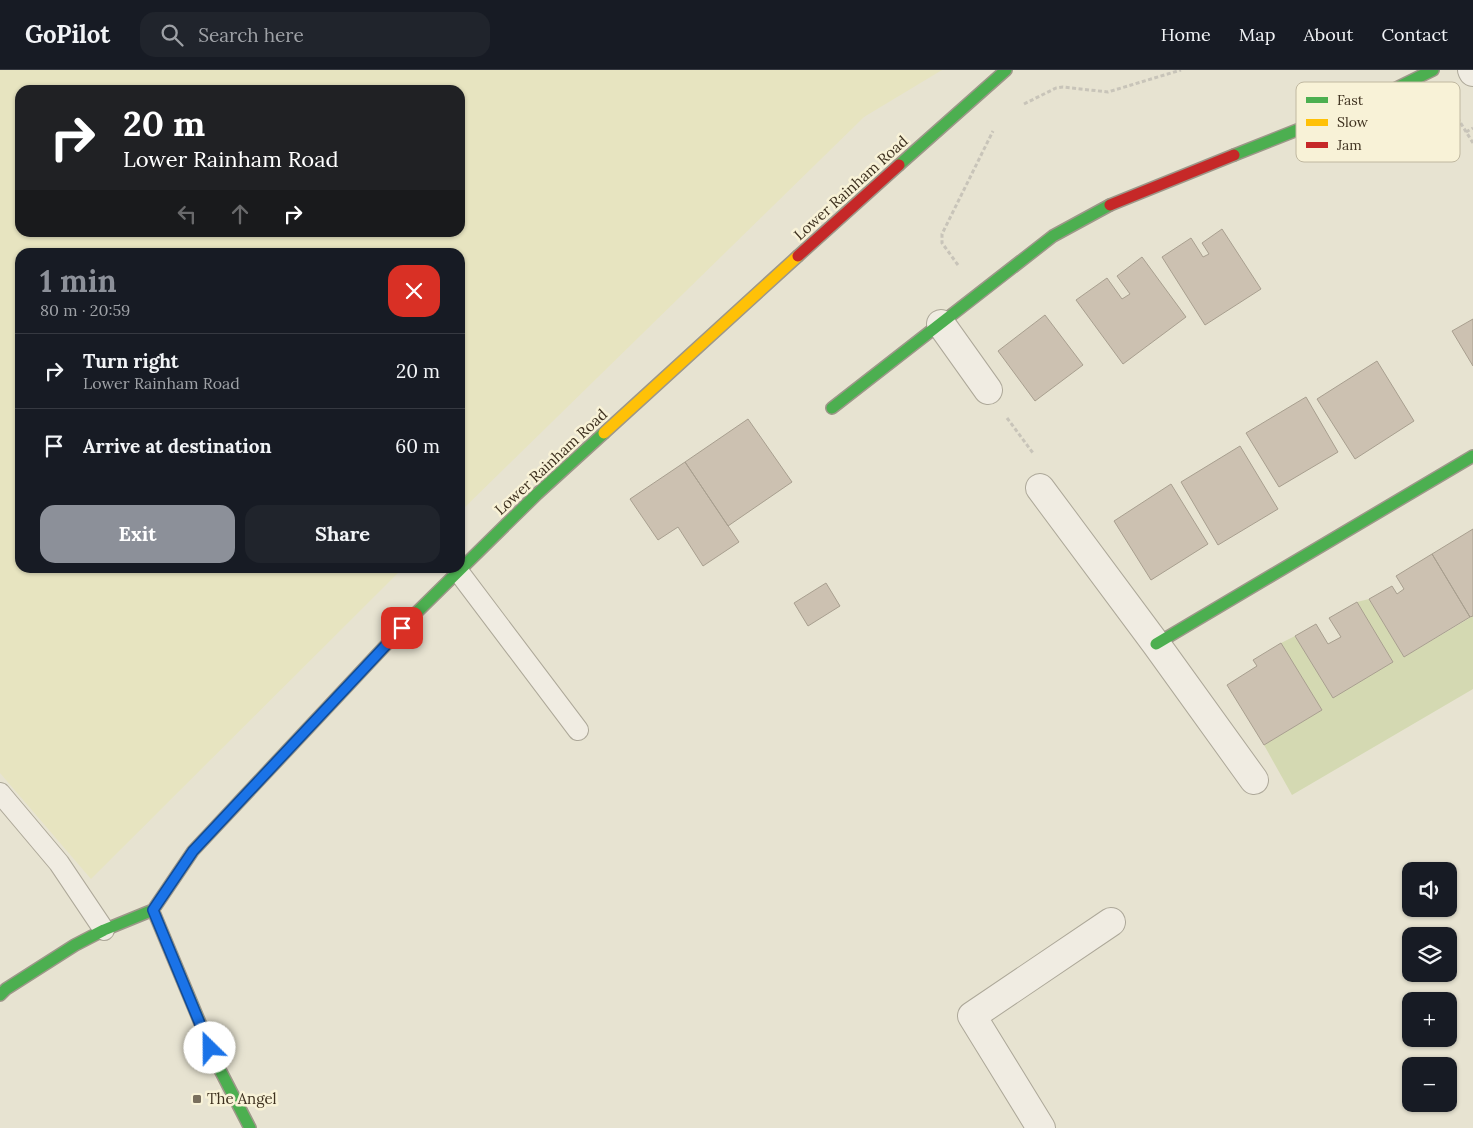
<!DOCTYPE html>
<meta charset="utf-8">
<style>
:root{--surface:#171b24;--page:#20242c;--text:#f1f3f6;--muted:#9ea1a6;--line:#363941;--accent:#8c9099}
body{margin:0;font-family:Lora,serif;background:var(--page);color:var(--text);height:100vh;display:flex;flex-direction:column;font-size:19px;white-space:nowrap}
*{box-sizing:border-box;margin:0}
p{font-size:16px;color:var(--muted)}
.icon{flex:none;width:28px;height:28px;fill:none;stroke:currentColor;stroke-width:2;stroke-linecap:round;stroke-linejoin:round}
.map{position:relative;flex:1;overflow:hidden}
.side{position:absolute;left:15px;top:178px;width:450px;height:325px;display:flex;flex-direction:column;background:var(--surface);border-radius:15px;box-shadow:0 1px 4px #0004}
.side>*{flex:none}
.banner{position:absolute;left:15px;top:15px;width:450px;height:152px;border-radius:15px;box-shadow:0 1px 4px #0004;background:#202124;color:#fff;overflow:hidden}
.fabs{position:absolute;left:1402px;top:792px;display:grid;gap:10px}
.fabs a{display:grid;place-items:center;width:55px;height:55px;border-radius:10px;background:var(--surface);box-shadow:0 1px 4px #0004;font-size:25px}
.pin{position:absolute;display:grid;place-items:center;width:42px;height:42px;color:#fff;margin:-21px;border-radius:10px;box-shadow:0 2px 8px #0006}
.me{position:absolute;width:55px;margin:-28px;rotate:337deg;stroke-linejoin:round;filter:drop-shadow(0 0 4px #0008)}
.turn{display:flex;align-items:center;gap:18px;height:105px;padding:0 25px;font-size:22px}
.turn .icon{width:65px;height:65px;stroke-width:2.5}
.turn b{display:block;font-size:35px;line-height:42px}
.lanes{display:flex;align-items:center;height:48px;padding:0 25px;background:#0003;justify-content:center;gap:25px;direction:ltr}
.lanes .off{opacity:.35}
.round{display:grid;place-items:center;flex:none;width:52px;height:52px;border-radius:15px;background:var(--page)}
.head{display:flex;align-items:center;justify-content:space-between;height:85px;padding:0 25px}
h1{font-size:30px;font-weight:700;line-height:38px;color:var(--accent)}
.button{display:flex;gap:10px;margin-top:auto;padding:10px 25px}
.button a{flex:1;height:58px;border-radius:15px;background:var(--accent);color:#fff;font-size:20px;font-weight:700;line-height:58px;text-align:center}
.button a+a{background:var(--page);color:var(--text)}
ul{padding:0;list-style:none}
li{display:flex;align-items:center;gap:15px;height:75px;padding:0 25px;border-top:1px solid var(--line)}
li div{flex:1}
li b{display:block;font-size:19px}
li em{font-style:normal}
header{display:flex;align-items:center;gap:30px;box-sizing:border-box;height:70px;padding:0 25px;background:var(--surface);border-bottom:1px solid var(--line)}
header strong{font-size:24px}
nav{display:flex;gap:28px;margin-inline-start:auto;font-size:18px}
.search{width:350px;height:45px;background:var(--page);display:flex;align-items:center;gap:12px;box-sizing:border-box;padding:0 18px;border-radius:15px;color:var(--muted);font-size:19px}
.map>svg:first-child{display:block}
.farmland{fill:#e7e4c0;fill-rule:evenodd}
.green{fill:#d4d9b2}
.building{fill:#ccc1b1;stroke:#a89f8f}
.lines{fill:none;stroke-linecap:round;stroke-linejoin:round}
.lane-casing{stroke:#ada899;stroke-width:22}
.street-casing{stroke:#ada899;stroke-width:30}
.fast-casing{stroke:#9d9789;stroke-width:14}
.slow-casing{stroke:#9d9789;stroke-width:14}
.jam-casing{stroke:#9d9789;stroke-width:14}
.path{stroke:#c8c4b9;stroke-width:3;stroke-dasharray:4 2.5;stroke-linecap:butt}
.lane{stroke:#f0ece2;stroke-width:20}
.street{stroke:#f0ece2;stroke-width:28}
.fast{stroke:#4caf50;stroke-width:11}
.slow{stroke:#ffc107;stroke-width:11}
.jam{stroke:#c62828;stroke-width:11}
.route-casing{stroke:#114b97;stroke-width:12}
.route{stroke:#1a73e8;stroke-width:9}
.poi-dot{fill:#796f5d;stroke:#f8f2d7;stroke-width:2}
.labels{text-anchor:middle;stroke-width:5;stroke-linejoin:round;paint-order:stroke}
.street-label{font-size:15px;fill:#3e311f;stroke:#f8f2d7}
.poi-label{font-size:15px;fill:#3e311f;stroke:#f8f2d7;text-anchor:start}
.key{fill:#f8f2d7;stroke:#c0b8a0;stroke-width:1}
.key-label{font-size:14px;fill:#3e311f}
</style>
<header>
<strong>GoPilot</strong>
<div class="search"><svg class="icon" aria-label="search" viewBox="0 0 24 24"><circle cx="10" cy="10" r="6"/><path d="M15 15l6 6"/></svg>Search here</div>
<nav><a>Home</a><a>Map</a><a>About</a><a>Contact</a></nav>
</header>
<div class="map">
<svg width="1473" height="1058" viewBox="0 0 1473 1058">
<rect width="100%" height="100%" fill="#e7e3d1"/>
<!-- farmland -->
<path class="farmland" d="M0,0H942L864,47L460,442V182H20V498H403L91,809L0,703ZM20,20H460V162H20Z"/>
<!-- green -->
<path class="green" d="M1369,529L1404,587L1473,546V619L1292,725L1264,675L1322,640L1281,573L1295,566L1333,628L1393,592L1357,532Z"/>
<!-- building -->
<path class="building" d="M1222,159L1261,219L1205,255L1162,187L1191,168L1203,187L1209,184L1202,173Z
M1142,187L1186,247L1123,294L1076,230L1107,208L1122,229L1130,224L1117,206Z
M1045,245L1083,295L1035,331L998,281Z
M1473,249V296L1452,261Z
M1377,291L1414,351L1355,389L1317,329Z
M1306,327L1338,382L1279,417L1246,363Z
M748,349L792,412L728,456L685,392Z
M1240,376L1278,439L1218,475L1181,412Z
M685,392L739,472L703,496L678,457L658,470L630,429Z
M1171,414L1208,474L1151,510L1114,451Z
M1473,459V546L1470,547L1432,484Z
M1432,484L1470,547L1404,587L1369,529L1392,516L1397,524L1404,519L1396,506Z
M826,513L840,536L808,556L794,533Z
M1357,532L1393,592L1333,628L1295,566L1316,554L1328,574L1341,567L1329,548Z
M1281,573L1322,640L1264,675L1227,615L1257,596L1253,590Z"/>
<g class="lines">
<defs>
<path id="lane" d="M458,501L578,660
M0,723L59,793L104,860"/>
<path id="street" d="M1472,0L1473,2
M941,254L988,320
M1040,418L1156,574L1254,710
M1041,1058L972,946L1111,852"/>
<path id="fast" d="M1234,85L1368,32L1433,0
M899,95L1006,0
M832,338L1053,166L1110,135
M1156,574L1473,386
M153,840L193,781L415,544L537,424L604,363
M153,840L218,996L250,1058
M0,925L6,919L75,875L104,860L153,840"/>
<path id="slow" d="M604,363L798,186"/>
<path id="jam" d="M1110,135L1234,85
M798,186L899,95"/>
</defs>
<!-- lane casing -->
<use href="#lane" class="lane-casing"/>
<!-- street casing -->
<use href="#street" class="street-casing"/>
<!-- fast casing -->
<use href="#fast" class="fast-casing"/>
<!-- slow casing -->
<use href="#slow" class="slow-casing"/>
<!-- jam casing -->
<use href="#jam" class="jam-casing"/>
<!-- path -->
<path class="path" d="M1447,31L1473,73
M1024,34L1056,18L1063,17L1108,22L1181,0
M1466,62L1473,58
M958,195L942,173V164L993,61
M1007,348L1033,383"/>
<!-- lane -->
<use href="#lane" class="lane"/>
<!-- street -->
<use href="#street" class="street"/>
<!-- fast -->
<use href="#fast" class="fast"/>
<!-- slow -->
<use href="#slow" class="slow"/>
<!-- jam -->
<use href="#jam" class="jam"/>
</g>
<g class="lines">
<defs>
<path id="route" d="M210,978L153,840L193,781L402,558"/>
</defs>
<!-- route casing -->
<use href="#route" class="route-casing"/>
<!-- route -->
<use href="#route" class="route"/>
</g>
<!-- markers -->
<rect class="poi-dot" x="192" y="1024" width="10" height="10" rx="2.5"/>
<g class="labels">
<!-- street labels -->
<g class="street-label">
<text transform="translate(851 118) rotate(-42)" y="5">Lower Rainham Road</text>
<text transform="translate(551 392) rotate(-43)" y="5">Lower Rainham Road</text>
</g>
<!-- poi labels -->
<g class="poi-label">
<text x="207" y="1034">The Angel</text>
</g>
</g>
<!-- legend -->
<rect x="1296" y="12" width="164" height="80" rx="8" class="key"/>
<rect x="1306" y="27" width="22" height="6" fill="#4caf50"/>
<rect x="1306" y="49" width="22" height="7" fill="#ffc107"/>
<rect x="1306" y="72" width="22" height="6" fill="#c62828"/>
<g class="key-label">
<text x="1337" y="35">Fast</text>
<text x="1337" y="57">Slow</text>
<text x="1337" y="80">Jam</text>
</g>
</svg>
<div class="fabs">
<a><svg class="icon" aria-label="sound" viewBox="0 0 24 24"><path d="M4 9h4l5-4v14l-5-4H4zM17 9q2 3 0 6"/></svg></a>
<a><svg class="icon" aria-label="layers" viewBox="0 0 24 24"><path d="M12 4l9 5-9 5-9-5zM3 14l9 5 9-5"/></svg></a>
<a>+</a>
<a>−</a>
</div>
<div class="pin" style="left:402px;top:558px;background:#d93025"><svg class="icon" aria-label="arrive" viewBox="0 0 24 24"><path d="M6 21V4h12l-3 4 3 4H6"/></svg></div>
<svg class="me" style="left:210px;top:978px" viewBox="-20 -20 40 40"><circle r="19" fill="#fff"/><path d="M0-13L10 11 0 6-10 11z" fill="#1a73e8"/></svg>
<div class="banner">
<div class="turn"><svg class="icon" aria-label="right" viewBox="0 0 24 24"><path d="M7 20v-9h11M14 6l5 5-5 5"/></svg><div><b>20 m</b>Lower Rainham Road</div></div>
<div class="lanes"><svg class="icon off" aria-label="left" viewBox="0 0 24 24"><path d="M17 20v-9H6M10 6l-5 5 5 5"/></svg><svg class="icon off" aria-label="ahead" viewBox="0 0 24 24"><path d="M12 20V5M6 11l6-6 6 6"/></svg><svg class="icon" aria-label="right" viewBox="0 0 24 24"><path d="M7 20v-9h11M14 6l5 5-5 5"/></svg></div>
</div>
<section class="side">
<div class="head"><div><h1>1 min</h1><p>80 m · 20:59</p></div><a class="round" style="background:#d93025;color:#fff"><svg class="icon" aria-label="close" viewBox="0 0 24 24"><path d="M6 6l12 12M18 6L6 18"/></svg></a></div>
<ul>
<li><svg class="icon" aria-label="right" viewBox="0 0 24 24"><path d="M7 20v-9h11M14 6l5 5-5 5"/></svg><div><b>Turn right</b><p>Lower Rainham Road</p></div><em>20 m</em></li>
<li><svg class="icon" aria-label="arrive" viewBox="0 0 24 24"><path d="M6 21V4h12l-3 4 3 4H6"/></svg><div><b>Arrive at destination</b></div><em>60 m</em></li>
</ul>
<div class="button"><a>Exit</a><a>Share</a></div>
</section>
</div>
